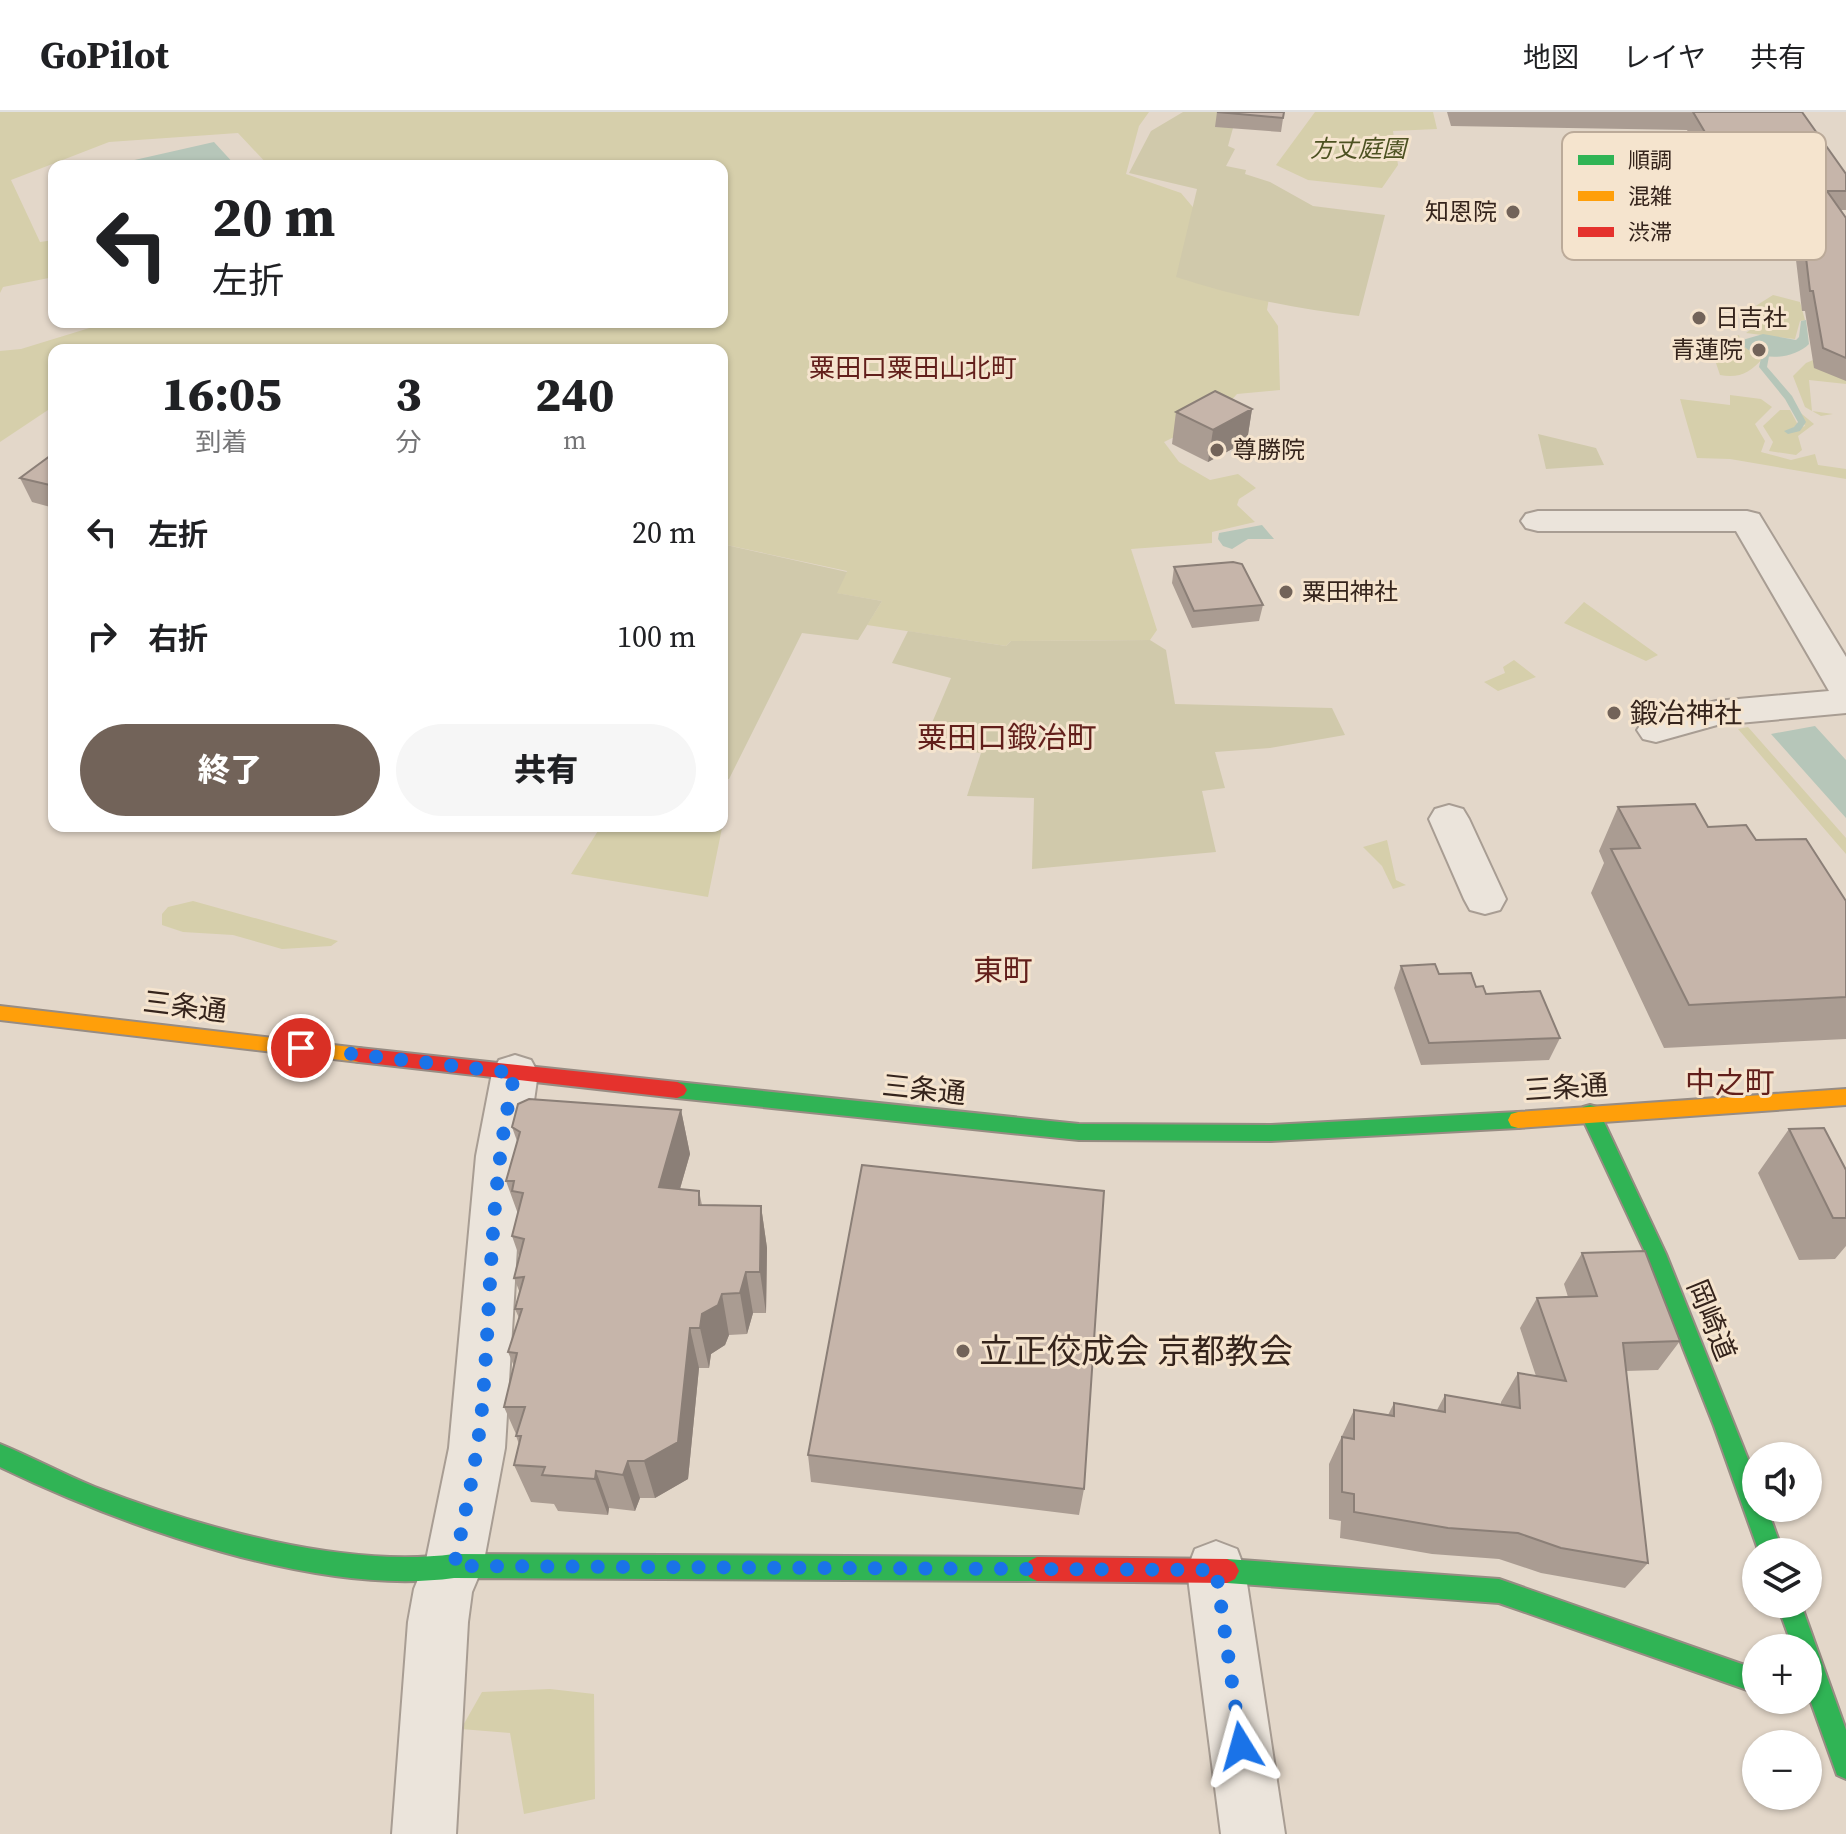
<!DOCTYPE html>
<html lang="ja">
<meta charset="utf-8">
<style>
:root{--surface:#fff;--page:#f6f6f6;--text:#202124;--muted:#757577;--line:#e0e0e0;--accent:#726359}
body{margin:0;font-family:"Source Serif 4","Noto Sans JP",serif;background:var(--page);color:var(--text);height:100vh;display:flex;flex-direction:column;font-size:30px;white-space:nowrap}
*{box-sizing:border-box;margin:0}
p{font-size:26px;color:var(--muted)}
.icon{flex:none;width:44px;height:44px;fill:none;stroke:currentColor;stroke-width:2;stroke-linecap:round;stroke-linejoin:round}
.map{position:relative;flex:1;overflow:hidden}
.side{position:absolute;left:48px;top:232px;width:680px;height:488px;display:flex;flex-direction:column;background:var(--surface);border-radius:16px;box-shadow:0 2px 6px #0004}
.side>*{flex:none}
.top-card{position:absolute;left:48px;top:48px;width:680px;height:168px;border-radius:16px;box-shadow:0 2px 6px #0004;background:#fff;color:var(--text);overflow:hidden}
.fabs{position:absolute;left:1742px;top:1330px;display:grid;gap:16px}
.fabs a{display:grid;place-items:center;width:80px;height:80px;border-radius:50%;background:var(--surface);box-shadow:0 2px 6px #0004;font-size:40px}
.pin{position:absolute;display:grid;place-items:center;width:68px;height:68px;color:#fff;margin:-34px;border:4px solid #fff;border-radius:50%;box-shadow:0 2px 8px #0007}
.me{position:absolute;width:88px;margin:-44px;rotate:352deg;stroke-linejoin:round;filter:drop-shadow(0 0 6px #0008)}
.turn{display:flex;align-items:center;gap:28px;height:168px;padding:0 32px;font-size:36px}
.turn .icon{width:104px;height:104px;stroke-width:2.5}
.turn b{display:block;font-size:56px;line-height:68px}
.eta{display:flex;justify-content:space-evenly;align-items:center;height:136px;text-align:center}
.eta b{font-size:48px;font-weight:800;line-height:56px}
.button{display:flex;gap:16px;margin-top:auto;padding:16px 32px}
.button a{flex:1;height:92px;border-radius:48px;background:var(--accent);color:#fff;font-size:32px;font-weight:800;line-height:92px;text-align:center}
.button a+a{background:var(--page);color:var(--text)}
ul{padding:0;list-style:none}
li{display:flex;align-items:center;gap:24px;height:104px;padding:0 32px}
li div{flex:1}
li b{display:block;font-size:30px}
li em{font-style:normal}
header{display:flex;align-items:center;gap:48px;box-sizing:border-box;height:112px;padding:0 40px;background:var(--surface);border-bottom:2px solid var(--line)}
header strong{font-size:38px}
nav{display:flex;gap:44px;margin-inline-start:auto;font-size:28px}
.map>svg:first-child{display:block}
.green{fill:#d6cfab}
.cemetery{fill:#d0c9ab}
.water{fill:#b6c6b9}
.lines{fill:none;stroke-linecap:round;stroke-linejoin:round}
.stream{fill:#b6c6b9;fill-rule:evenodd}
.street-casing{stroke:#a89d93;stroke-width:4}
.fast-casing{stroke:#978c83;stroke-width:4}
.slow-casing{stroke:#978c83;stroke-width:4}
.jam-casing{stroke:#978c83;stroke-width:4}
.street{fill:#ebe4db;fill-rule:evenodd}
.fast{fill:#30b455;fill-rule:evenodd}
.slow{fill:#ff9f0a;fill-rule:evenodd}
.jam{fill:#e5322d;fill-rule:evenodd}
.wall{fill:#aa9c92}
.shaded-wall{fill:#8b7f77}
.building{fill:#c6b5aa;stroke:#8b7f77;stroke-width:2}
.route{stroke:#1a73e8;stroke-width:14;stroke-dasharray:0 25.2}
.poi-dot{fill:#726359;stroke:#f5e4ce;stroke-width:3}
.labels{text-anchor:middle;stroke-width:6;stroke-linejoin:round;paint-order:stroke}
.far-park-label{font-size:24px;font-style:italic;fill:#4d5222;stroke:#f5e4ce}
.far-poi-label{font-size:24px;fill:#35241c;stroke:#f5e4ce;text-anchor:start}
.far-neighbourhood-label{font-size:26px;fill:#621f1b;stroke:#f5e4ce}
.poi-label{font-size:28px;fill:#35241c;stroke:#f5e4ce;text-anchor:start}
.street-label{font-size:28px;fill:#35241c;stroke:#f5e4ce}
.neighbourhood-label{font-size:30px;fill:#621f1b;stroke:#f5e4ce}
.near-poi-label{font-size:34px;fill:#35241c;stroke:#f5e4ce;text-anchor:start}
.key{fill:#f5e4ce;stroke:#ba9;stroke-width:2}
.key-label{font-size:22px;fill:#35241c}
</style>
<header>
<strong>GoPilot</strong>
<nav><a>地図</a><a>レイヤ</a><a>共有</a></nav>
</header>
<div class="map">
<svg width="1846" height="1722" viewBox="0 0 1846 1722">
<rect width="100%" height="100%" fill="#e3d7c9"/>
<!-- green -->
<path class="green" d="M0,0H1149L1139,14L1126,62L1181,81L1212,118L1276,144L1267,198L1278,214L1280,278L1237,282L1217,304L1164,330L1179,350L1210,368L1238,362L1256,376L1239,387L1237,393L1255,410L1212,420V431L1131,437L1157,518L1150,528L1011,529L1006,534L867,513L882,489L836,481L847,459L722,432V238H54V294L0,330V239L21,237L109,210H722V54H269L238,21L109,30L11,68L40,130L54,128V165L3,175L0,181Z
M1315,0H1433L1437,17L1393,19L1398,53L1382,76L1308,68L1276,53Z
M1773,183L1800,190L1805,208L1800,209L1795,227L1746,221L1758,212L1743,202Z
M1739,223L1741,234L1759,241L1762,247C1751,260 1739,267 1720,263L1711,236Z
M1830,241L1846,266V272L1809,268L1812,299L1833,302L1821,304L1805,295L1793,264L1806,251Z
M1730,283L1761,287L1772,295L1755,312L1765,329L1761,340L1791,348L1815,342L1818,353L1846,357V367L1730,347L1697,346L1680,287L1730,293Z
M1780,298H1790L1798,313L1786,320L1805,314L1797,298L1814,312L1798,324L1802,338L1796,343L1769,339L1773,330L1763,314Z
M1584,490L1658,543L1646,549L1564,511Z
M1514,548L1536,565L1498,579L1484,570L1505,561L1503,555Z
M1748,615L1846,726V742L1738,617Z
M723,711L708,785L571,762L601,714H722Z
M1387,728L1396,768L1406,773L1393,777L1382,754L1363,735Z
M193,789L338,829L331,834L282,837L233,823L183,820L162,813V802L168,795Z
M550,1577L594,1582L595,1687L524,1702L510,1621L461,1617L482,1580Z"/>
<!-- cemetery -->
<path class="cemetery" d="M1183,0H1225L1233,16L1228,34L1235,37L1226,54L1246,58L1245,62L1270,70L1313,94L1385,103L1359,204C1296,197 1237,185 1176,165L1197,77L1129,61L1151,19Z
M1538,322L1596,336L1604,353L1546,357Z
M722,432L847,460L837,481L882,489L858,528L802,521L729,667H722Z
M908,519L1006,534L1011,529L1150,528L1166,538L1175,592L1332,596L1345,623L1270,636L1215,640L1225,676L1202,679L1216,740L1032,757L1034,686L967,684L981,641L923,632L951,566L892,551Z"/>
<!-- water -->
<path class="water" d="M214,30L236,54H108Z
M1806,208L1809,232C1792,249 1754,250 1739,229L1763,222L1796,228L1799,225L1801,209Z
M1262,413L1274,427H1248L1232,437L1223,434L1218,427L1219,421Z
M1815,614L1846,648V706L1771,622Z"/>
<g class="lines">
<!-- stream -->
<path class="stream" d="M1762,242L1769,244L1767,255L1792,284L1806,310L1800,319L1788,322L1784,319L1794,315L1798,310L1785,287L1759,255Z"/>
<defs>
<path id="street" d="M1538,399H1747L1759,402L1846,545V601L1717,613L1656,630L1643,627L1637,618L1643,609L1716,589L1829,579L1736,419H1538L1526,416L1521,409L1526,402Z
M1449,693L1463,697L1469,707L1506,787L1500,798L1485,802L1470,798L1464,787L1429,707L1435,697Z
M515,943L531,948L538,961L520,1086L505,1336L483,1454L472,1480L468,1510L456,1722H392L408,1510L414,1477L426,1448L449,1336L476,1044L492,961L499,948Z
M1216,1429L1237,1437L1245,1458L1285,1722H1221L1187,1458L1195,1437Z"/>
<path id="fast" d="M677,970L1079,1012L1271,1013L1518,1000L1525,1002L1528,1008L1525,1014L1518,1016L1271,1029L1079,1028L677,986L670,983L667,978L670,973Z
M1590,993L1597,995L1666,1142L1756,1367V1396H1767L1783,1440H1759L1714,1314L1646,1142L1580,1001L1583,995Z
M0,1332C32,1345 63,1362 95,1375C198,1415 344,1457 454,1442L1037,1445L1045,1449L1049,1457L1045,1465L1037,1469L454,1466C317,1485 123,1414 0,1355Z
M1227,1447L1499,1467L1756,1557V1581L1499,1491L1227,1471L1219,1467L1215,1459L1219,1451Z
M1777,1492H1801L1846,1618V1667L1837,1663L1808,1582V1536H1793Z"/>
<path id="slow" d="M0,894L359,936L366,938L368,943L366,948L359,950L0,908Z
M1846,977V993L1518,1016L1511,1014L1508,1008L1511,1002L1518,1000Z"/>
<path id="jam" d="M359,936L677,970L684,973L687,978L684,983L677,986L359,950L352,948L350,943L352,938Z
M1037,1445L1227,1447L1235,1451L1239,1459L1235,1467L1227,1471L1037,1469L1029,1465L1025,1457L1029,1449Z"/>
</defs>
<!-- street casing -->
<use href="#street" class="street-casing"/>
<!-- fast casing -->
<use href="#fast" class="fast-casing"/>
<!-- slow casing -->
<use href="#slow" class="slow-casing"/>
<!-- jam casing -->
<use href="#jam" class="jam-casing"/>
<!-- street -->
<use href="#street" class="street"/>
<!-- fast -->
<use href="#fast" class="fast"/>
<!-- slow -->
<use href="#slow" class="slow"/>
<!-- jam -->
<use href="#jam" class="jam"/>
</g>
<!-- wall -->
<path class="wall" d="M1217,0H1284L1281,20L1215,15Z
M1447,0H1802L1846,62V98H1840L1846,106V269L1814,256L1805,199H1802L1794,131H1787L1777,65L1719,73L1687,18L1451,14Z
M1252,297L1247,329L1208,350L1172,332L1176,300Z
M54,341V396L32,390L20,366Z
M1174,455L1263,493L1259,509L1192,516L1172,471Z
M1618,695L1708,715L1756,728L1846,789V927L1664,936L1591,781L1604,751L1599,739Z
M1401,854L1439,862L1476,875L1486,882L1560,926L1549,948L1421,953L1394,876Z
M681,998L690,1042L680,1077L699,1079L702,1093L761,1094L767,1136L766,1201H753L747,1222L729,1223L725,1233L711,1242L709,1256H699L688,1367L655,1386H640L635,1399L609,1396L608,1403L558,1399L554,1392L531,1390L514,1353L519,1332L516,1324V1322L504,1295L514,1254L508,1240L519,1206L515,1197L520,1181L514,1166L519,1144L512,1124L518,1102L506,1069L517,1029L512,1015Z
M1789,1017L1846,1058V1134L1835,1147L1799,1148L1758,1061Z
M1582,1141L1680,1229L1658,1258L1626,1259L1648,1451L1625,1476L1541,1461L1499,1447L1432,1442L1340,1426L1341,1409L1329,1407V1352L1354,1298L1388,1303L1394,1291L1437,1298L1445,1283L1501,1293V1290L1518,1261L1536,1264L1520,1216L1537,1186L1568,1185L1564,1172Z
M808,1343L1084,1377L1079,1403L811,1370Z"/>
<!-- shaded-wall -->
<path class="shaded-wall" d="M1784,47L1777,65L1719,73L1725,54Z
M1252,297L1247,329L1208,350L1213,318Z
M681,998L690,1042L668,1118L659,1075Z
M761,1094L767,1136L766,1201L760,1160Z
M746,1160L753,1201L747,1222L740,1181Z
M722,1182L729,1223L725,1233L711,1242L709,1256L700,1216L702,1202Z
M690,1216L699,1256L688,1367L655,1386L644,1349Z
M628,1349L640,1386L635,1399L623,1363Z
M596,1359L609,1396L608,1403L595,1367Z"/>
<!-- building -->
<path class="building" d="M1217,0H1284L1283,6Z
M1693,0H1802L1846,62V79H1827L1846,106V246L1823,236L1813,179H1810L1802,112H1795L1784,47L1725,54Z
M273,51L299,54H269Z
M1215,279L1252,297L1213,318L1176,300Z
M54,341V374L20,366Z
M1233,450L1242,452L1263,493L1194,499L1174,455Z
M1695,692L1708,715L1746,713L1756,728L1806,727L1846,789V885L1689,893L1611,737L1640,736L1618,695Z
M1435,852L1439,862L1471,861L1476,875L1483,874L1486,882L1540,879L1560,926L1429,931L1401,854Z
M529,987L681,998L659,1075L699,1079V1093L761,1094L760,1160H746L740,1181L722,1182L718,1193L702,1202L700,1216H690L678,1330L644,1349H628L623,1363L596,1359L595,1367L542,1363L545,1355L514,1353L521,1324H516L525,1295H504L517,1241L508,1240L522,1197H515L524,1165L514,1166L524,1127L512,1124L523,1081L512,1079L514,1069H506L520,1020L512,1015L518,992Z
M1824,1016L1846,1058V1106H1833L1789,1017Z
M862,1053L1104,1079L1084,1377L808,1343Z
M1645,1139L1680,1229L1623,1231L1648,1451L1561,1436L1518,1421L1448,1416L1354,1400V1382L1342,1380V1325L1354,1327V1298L1394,1304V1291L1445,1300V1283L1520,1296L1518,1261L1566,1269L1537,1186L1597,1184L1582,1141Z"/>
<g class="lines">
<!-- route -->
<path class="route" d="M301,936L515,961C489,1070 492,1185 482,1296C477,1349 465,1402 454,1454L1216,1458L1241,1634"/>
</g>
<!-- markers -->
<g class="poi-dot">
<circle cx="1513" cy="100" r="8"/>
<circle cx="1699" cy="206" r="8"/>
<circle cx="1759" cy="238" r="8"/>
<circle cx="1217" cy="338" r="8"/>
<circle cx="1286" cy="480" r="8"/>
<circle cx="1614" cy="601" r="8"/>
<circle cx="963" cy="1239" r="8"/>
</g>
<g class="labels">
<!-- far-park labels -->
<g class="far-park-label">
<text x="1358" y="45">方丈庭園</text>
</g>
<!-- far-poi labels -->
<g class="far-poi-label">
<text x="1497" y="108" text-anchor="end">知恩院</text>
<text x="1715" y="214">日吉社</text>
<text x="1743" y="246" text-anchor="end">青蓮院</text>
<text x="1233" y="346">尊勝院</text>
<text x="1302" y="488">粟田神社</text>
</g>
<!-- far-neighbourhood labels -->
<g class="far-neighbourhood-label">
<text x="913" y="265">粟田口粟田山北町</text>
</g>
<!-- poi labels -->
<g class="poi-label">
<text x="1630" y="611">鍛冶神社</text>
</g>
<!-- street labels -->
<g class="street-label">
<text transform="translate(185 894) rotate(7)" y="10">三条通</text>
<text transform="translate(1566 975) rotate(-4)" y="10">三条通</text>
<text transform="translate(924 977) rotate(6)" y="10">三条通</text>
<text transform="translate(1712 1208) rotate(68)" y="10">岡崎道</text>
</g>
<!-- neighbourhood labels -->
<g class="neighbourhood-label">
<text x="1007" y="636">粟田口鍛冶町</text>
<text x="1003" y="869">東町</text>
<text x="1730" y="981">中之町</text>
</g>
<!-- near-poi labels -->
<g class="near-poi-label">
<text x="979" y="1251">立正佼成会 京都教会</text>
</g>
</g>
<!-- legend -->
<rect x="1562" y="20" width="264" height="128" rx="12" class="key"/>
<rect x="1578" y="43" width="36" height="10" fill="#30b455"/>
<rect x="1578" y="79" width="36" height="10" fill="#ff9f0a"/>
<rect x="1578" y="115" width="36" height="10" fill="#e5322d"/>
<g class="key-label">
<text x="1628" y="56">順調</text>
<text x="1628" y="92">混雑</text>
<text x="1628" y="128">渋滞</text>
</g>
</svg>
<div class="fabs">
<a><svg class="icon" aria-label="sound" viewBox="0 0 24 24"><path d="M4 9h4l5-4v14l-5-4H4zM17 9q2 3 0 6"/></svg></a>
<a><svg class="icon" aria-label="layers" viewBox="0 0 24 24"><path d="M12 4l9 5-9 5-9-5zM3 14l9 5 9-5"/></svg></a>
<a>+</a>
<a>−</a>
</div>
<div class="pin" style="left:301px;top:936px;background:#d93025"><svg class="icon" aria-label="arrive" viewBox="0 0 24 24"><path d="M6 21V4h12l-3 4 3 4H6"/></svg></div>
<svg class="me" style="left:1241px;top:1634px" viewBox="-20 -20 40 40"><path d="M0-17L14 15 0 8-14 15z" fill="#1a73e8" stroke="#fff" stroke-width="4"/></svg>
<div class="top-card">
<div class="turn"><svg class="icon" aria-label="left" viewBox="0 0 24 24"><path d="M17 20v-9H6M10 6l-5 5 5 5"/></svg><div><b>20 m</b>左折</div></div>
</div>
<section class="side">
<div class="eta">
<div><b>16:05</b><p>到着</p></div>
<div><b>3</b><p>分</p></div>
<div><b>240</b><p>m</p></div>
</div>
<ul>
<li><svg class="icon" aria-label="left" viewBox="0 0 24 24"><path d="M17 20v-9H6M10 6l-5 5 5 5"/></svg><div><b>左折</b></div><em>20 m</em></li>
<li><svg class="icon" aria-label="right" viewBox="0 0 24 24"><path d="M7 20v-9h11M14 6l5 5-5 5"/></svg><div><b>右折</b></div><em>100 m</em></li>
</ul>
<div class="button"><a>終了</a><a>共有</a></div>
</section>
</div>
